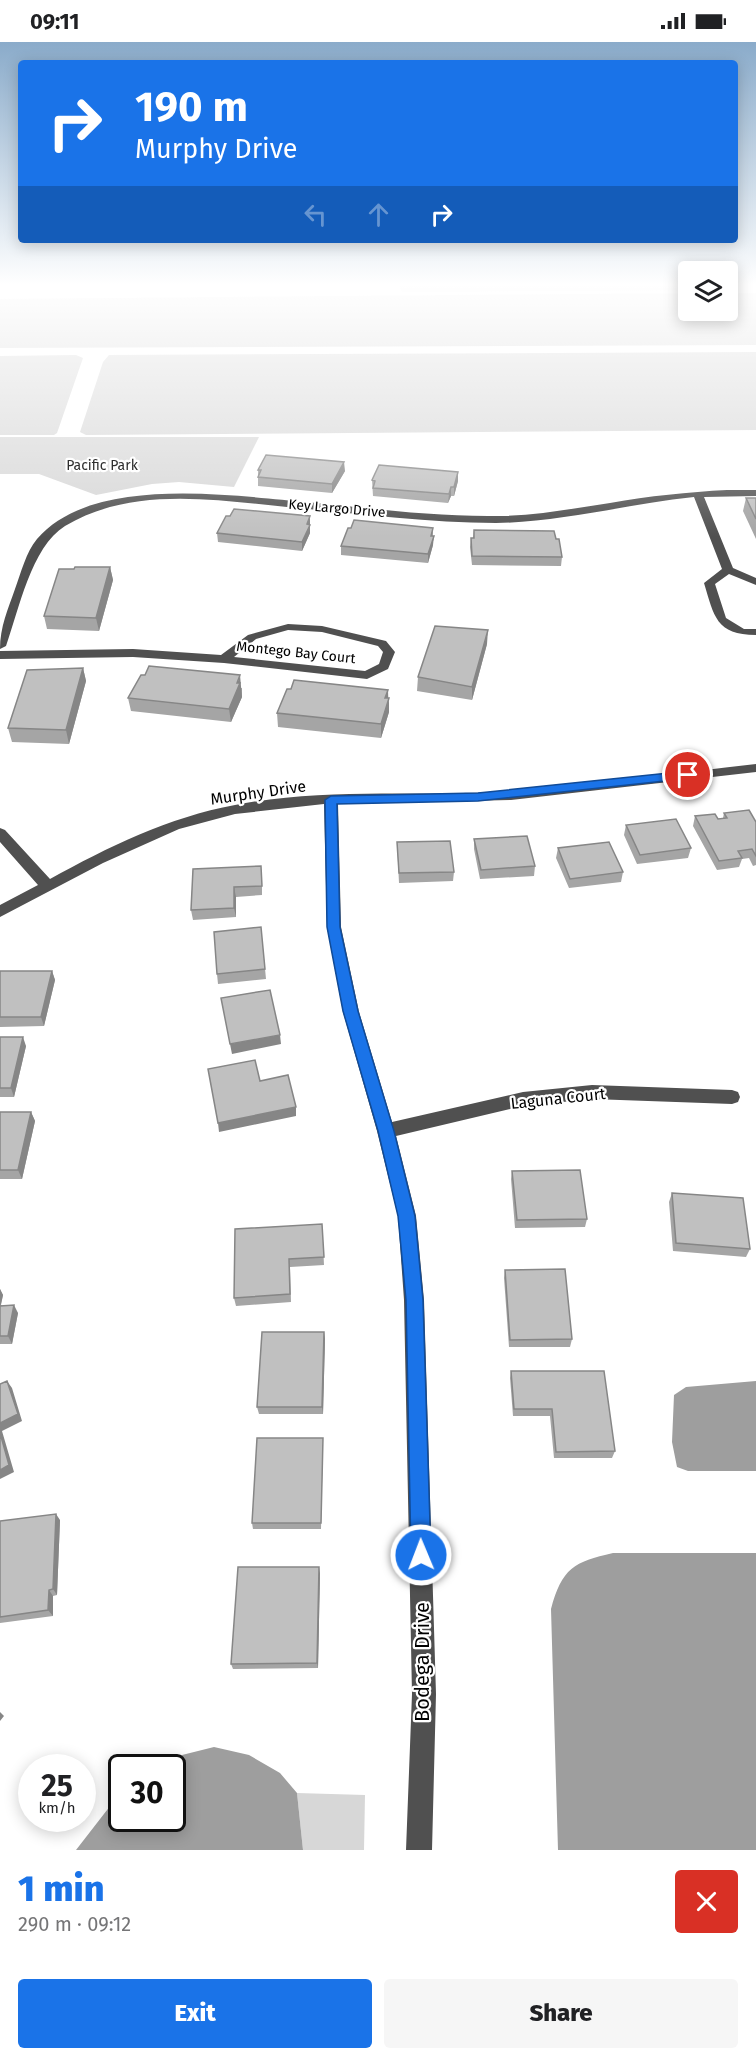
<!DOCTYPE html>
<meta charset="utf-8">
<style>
:root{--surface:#fff;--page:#f6f6f6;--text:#202124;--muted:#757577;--accent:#1a73e8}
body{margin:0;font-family:"Fira Sans",sans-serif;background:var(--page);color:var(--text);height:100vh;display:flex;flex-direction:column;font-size:22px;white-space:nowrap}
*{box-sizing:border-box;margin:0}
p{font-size:20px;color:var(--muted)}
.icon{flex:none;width:33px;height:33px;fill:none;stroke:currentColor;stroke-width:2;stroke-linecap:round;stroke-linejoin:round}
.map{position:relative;height:1808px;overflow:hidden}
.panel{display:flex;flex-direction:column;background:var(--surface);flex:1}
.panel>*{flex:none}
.hud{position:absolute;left:18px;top:18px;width:720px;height:183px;border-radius:6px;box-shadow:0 3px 15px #0003;background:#1a73e8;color:#fff;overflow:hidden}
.tools{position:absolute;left:678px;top:219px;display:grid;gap:12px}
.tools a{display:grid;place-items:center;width:60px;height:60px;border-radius:6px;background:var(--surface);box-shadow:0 3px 15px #0003;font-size:30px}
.speed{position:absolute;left:18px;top:1712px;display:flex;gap:12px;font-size:30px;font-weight:700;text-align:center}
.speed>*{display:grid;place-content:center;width:78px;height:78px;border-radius:50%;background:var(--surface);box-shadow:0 3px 15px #0003;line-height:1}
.speed small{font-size:15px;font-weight:400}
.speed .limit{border:3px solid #111;border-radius:9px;background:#fff;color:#111}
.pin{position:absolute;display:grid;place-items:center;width:51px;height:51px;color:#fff;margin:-26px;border:3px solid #fff;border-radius:50%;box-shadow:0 2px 6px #0007}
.me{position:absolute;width:66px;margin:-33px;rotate:359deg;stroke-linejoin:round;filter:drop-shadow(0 0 4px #0008)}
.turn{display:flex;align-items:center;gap:21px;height:126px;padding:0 18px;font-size:27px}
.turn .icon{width:78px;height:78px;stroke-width:2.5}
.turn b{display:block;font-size:42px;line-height:51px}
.lanes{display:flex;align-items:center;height:57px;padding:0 18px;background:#0003;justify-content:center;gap:30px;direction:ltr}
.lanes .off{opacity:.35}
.round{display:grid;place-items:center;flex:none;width:63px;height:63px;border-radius:6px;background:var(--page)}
.summary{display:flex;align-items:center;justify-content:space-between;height:102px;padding:0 18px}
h1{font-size:36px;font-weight:800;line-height:45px;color:var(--accent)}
.cta{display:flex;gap:12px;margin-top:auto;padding:12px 18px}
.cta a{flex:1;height:69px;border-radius:6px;background:var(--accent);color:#fff;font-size:24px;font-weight:800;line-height:69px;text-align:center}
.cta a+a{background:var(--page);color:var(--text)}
.status{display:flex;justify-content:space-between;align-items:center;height:42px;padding:0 30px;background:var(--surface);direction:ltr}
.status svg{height:16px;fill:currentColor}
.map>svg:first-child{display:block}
.green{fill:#d7d7d7}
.water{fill:#9e9e9e}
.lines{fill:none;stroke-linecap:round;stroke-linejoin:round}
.minor{fill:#505050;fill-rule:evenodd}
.wall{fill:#a5a5a5}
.shaded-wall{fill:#868686}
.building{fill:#c0c0c0;stroke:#868686;stroke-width:1.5}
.route{fill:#1a73e8;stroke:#114b97;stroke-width:1.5}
.labels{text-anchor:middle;stroke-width:4.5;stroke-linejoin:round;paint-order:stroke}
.far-park-label{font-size:14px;fill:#2e2e2e;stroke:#fff}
.far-street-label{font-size:14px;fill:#000;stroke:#fff}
.street-label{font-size:16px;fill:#000;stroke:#fff}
.near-street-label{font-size:20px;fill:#000;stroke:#fff}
</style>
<div class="status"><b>09:11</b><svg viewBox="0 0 49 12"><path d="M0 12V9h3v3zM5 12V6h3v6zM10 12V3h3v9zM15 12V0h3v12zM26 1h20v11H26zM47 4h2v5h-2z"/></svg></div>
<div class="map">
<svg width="756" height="1808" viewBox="0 0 756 1808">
<rect width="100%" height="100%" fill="#fff"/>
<!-- green -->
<path class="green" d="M398,242H688V248L402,250Z
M688,251V268H728V251H756V303L0,306V257Z
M756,310V388L86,393L80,390L103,320L109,313Z
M76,313L83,316L57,391L54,393H0V314Z
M0,395H259L234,445L179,440L152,442L96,453L39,432H0Z
M297,1751L365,1753L364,1808H303Z"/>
<!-- water -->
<path class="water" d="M756,1339V1429H688L677,1425L672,1400L674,1353L686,1345Z
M613,1511H756V1808H558L551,1567C562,1526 574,1520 613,1511Z
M214,1705L249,1713L280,1731L297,1751L303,1808H76L121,1750L122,1776H172V1725H152L166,1717Z"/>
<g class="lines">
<!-- minor -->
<path class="minor" d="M727,448H756V454L704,455L733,526L756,536V543L729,532L715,542L726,576L744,587H756V593C716,593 714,574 704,541L722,527L694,455C628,462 562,480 496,481C426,481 356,471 287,465C214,458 132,444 65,484C31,505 19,568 6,604L0,607C0,585 8,567 15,547C21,531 26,510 37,497C93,432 232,454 307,460C367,466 428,474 488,474C529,475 570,467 610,461C649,454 688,450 727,448Z
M288,582L322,584L386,599L395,610L388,627L367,637L224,621L133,615L0,617V609L133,607L221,613L248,593ZM288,588L322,590L378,604L383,610L379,622L365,629L234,615L256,597Z
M756,722V730L511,758L338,762L341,885L359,970L392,1080L523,1050L592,1043L732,1048L738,1050L740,1055L738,1060L732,1062L592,1057L523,1064L396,1094L416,1174L424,1258L436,1652L432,1808H406L412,1652L404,1258L398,1174L377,1089L343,970L327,885L324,762L235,772L179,787L103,821L0,875V863L38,843L0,800V786L5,788L50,837C108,805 169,775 235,763C326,745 420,755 512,749C593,743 675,731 756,722Z"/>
</g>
<!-- wall -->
<path class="wall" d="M258,428L345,429L332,451L258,444Z
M372,438L458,439L454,454H451L448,461L373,454Z
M746,456H756V497L743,469Z
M230,474H310V491L302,509L218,500L217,491Z
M433,486V503L428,521L341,513V504Z
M474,488L556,497L562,515L561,524L472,523L470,505L471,496H473Z
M110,525L113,538L99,589L47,587L44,574L74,527Z
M487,602L472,658L417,649L418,635Z
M83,626L86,639L69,702L12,700L8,686Z
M242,646V655L231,680L131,669L128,656Z
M388,648L389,670L381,696L278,685L277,671Z
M724,771L756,780V823L753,824L749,816L742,817L739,825L717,828L693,784L695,774L718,777L723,776Z
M626,783L691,806L688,816L637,822L624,793Z
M474,797L535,824L534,834L480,837L474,807Z
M397,800L454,830L453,839L399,841Z
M558,806L623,830L621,840L569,846L556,816Z
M193,827L262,833V853L236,855V875L193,878L191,868Z
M261,885L266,937L218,942L217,932Z
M0,929H52L55,938L44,984L0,985Z
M0,995L26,1004L14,1055H0Z
M0,1070H31L35,1079L22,1137H0Z
M512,1129L587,1177L585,1185L515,1186L511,1137Z
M672,1151L750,1207L746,1215L673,1209L669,1160Z
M322,1182L324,1223L290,1225L291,1260L236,1264L234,1256Z
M505,1228L572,1297L570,1305H509L504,1236Z
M0,1247L3,1253L1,1263L18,1271L12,1302H0Z
M324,1290L325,1297L323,1372H259L257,1365Z
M511,1329L615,1409L612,1416H554L550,1374H513L510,1336Z
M323,1402L321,1487H253L252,1481Z
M60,1478L57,1553L53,1554V1574L0,1581V1479Z
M320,1531L318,1626L233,1627L231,1622Z"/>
<!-- shaded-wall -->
<path class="shaded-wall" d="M344,420L345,429L332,451V442Z
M458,430V439L454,454V445Z
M451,445V454L448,461L449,452Z
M310,474V491L302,509V500L307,482Z
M434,494L433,503L428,521V512Z
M110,525L113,538L99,589L96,576Z
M488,588L487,602L472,658V645Z
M83,626L86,639L69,702L66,688Z
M240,633L242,655L231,680L229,667Z
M388,648V661L389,656V670L381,696V682L385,656Z
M234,845L236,855V875L234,866Z
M52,929L55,938L44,984L41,975Z
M280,993L281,1002L232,1012L230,1002Z
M23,995L26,1004L14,1055L11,1046Z
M296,1065V1074L219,1090L218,1081Z
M31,1070L35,1079L22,1137L18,1128Z
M0,1247L3,1253L0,1266Z
M14,1263L18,1271L12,1302L8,1294Z
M324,1290L325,1297L323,1372L322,1365Z
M7,1339L12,1346L22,1379L2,1389L14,1430L0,1437V1381Z
M56,1472L60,1478L57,1553L53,1547Z
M319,1525L320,1531L318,1626L317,1621Z
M49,1548L53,1554V1574L48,1568Z
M0,1670L4,1674L0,1679Z"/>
<!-- building -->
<path class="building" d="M266,413L344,420L332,442L258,435L261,428H258Z
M379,423L458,430L454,445H451L449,452L373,446L375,439L372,438Z
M746,456H756V477Z
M234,467L310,474L307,482L310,483L302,500L217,491L226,474H230Z
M354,478L433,486L431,494H434L428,512L341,504L348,486H351Z
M474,488L554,489L556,497H559L562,515L472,514L471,496H474Z
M75,525H110L96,576L44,574L59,527H74Z
M435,584L488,588L472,645L418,635Z
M149,624L240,633L237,641H240L229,667L128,656L141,633H145Z
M83,626L66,688L8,686L27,628Z
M294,638L388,648L385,656H389L381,682L277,671L287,647H291Z
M749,768L756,780V814L752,807L738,809L742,816L719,819L695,774L715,772L718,777L727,776L724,771Z
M676,777L691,806L640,813L626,783Z
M527,794L535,824L481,828L474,797Z
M450,799L454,830L399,831L397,800Z
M609,800L623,830L570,837L558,806Z
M261,824L262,844L234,845V866L191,868L193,827Z
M261,885L265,927L217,932L214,890Z
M0,929H52L41,975H0Z
M270,948L280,993L230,1002L221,956Z
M0,995H23L11,1046H0Z
M255,1018L260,1039L288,1033L296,1065L218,1081L208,1027Z
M0,1070H31L18,1128H0Z
M580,1128L587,1177L517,1178L512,1129Z
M672,1151L743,1156L750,1207L676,1201Z
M322,1182L324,1215L289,1217L290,1252L234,1256L235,1187Z
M565,1227L572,1297L510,1298L505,1228Z
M14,1263L8,1294H0V1264Z
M262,1290H324L322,1365H257Z
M511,1329H604L615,1409L556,1410L552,1367H514Z
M7,1339L18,1372L0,1381V1342Z
M0,1391L9,1423L0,1428Z
M257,1396H323L321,1481H252Z
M56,1472L53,1547L49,1548L48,1568L0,1575V1479Z
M238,1525H319L317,1621L231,1622Z"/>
<!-- sky -->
<linearGradient id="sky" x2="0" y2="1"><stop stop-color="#8aabca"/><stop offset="0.49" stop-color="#fff"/><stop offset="1" stop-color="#fff" stop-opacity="0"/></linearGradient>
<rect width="756" height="495" fill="url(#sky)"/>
<!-- route -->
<path class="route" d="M688,729L693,730V736L478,759L337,762L340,885L358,969L394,1089L415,1174L423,1258L431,1513L428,1520L421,1523L414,1520L411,1513L406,1258L398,1174L378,1089L343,969L327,885L325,758L331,754L478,751Z"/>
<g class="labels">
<!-- far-park labels -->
<g class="far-park-label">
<text x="102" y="428">Pacific Park</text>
</g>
<!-- far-street labels -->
<g class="far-street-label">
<text transform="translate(337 466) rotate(5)" y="5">Key Largo Drive</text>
<text transform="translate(296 610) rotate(6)" y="5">Montego Bay Court</text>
</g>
<!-- street labels -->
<g class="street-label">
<text transform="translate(258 750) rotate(-8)" y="6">Murphy Drive</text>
<text transform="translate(558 1056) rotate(-6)" y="6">Laguna Court</text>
</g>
<!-- near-street labels -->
<g class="near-street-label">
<text transform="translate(422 1620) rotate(-90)" y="7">Bodega Drive</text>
</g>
</g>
</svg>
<div class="tools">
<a><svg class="icon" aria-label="layers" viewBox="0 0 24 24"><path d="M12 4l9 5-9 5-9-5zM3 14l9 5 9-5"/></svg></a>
</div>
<div class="speed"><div>25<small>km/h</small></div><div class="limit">30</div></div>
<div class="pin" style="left:688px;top:733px;background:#d93025"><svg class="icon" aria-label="arrive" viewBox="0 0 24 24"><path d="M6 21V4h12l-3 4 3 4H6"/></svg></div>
<svg class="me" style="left:421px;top:1513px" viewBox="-20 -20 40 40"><circle r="17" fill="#1a73e8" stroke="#fff" stroke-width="3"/><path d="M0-11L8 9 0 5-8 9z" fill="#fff"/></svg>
<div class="hud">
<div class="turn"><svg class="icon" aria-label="right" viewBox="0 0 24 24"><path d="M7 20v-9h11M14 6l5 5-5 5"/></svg><div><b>190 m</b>Murphy Drive</div></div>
<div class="lanes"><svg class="icon off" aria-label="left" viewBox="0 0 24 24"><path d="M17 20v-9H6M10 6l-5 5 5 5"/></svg><svg class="icon off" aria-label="ahead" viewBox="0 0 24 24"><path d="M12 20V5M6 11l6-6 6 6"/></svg><svg class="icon" aria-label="right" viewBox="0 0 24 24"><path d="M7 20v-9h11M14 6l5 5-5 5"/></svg></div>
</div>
</div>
<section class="panel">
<div class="summary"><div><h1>1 min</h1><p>290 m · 09:12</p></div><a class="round" style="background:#d93025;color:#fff"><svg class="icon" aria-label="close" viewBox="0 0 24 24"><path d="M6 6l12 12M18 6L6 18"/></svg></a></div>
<div class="cta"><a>Exit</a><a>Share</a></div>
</section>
